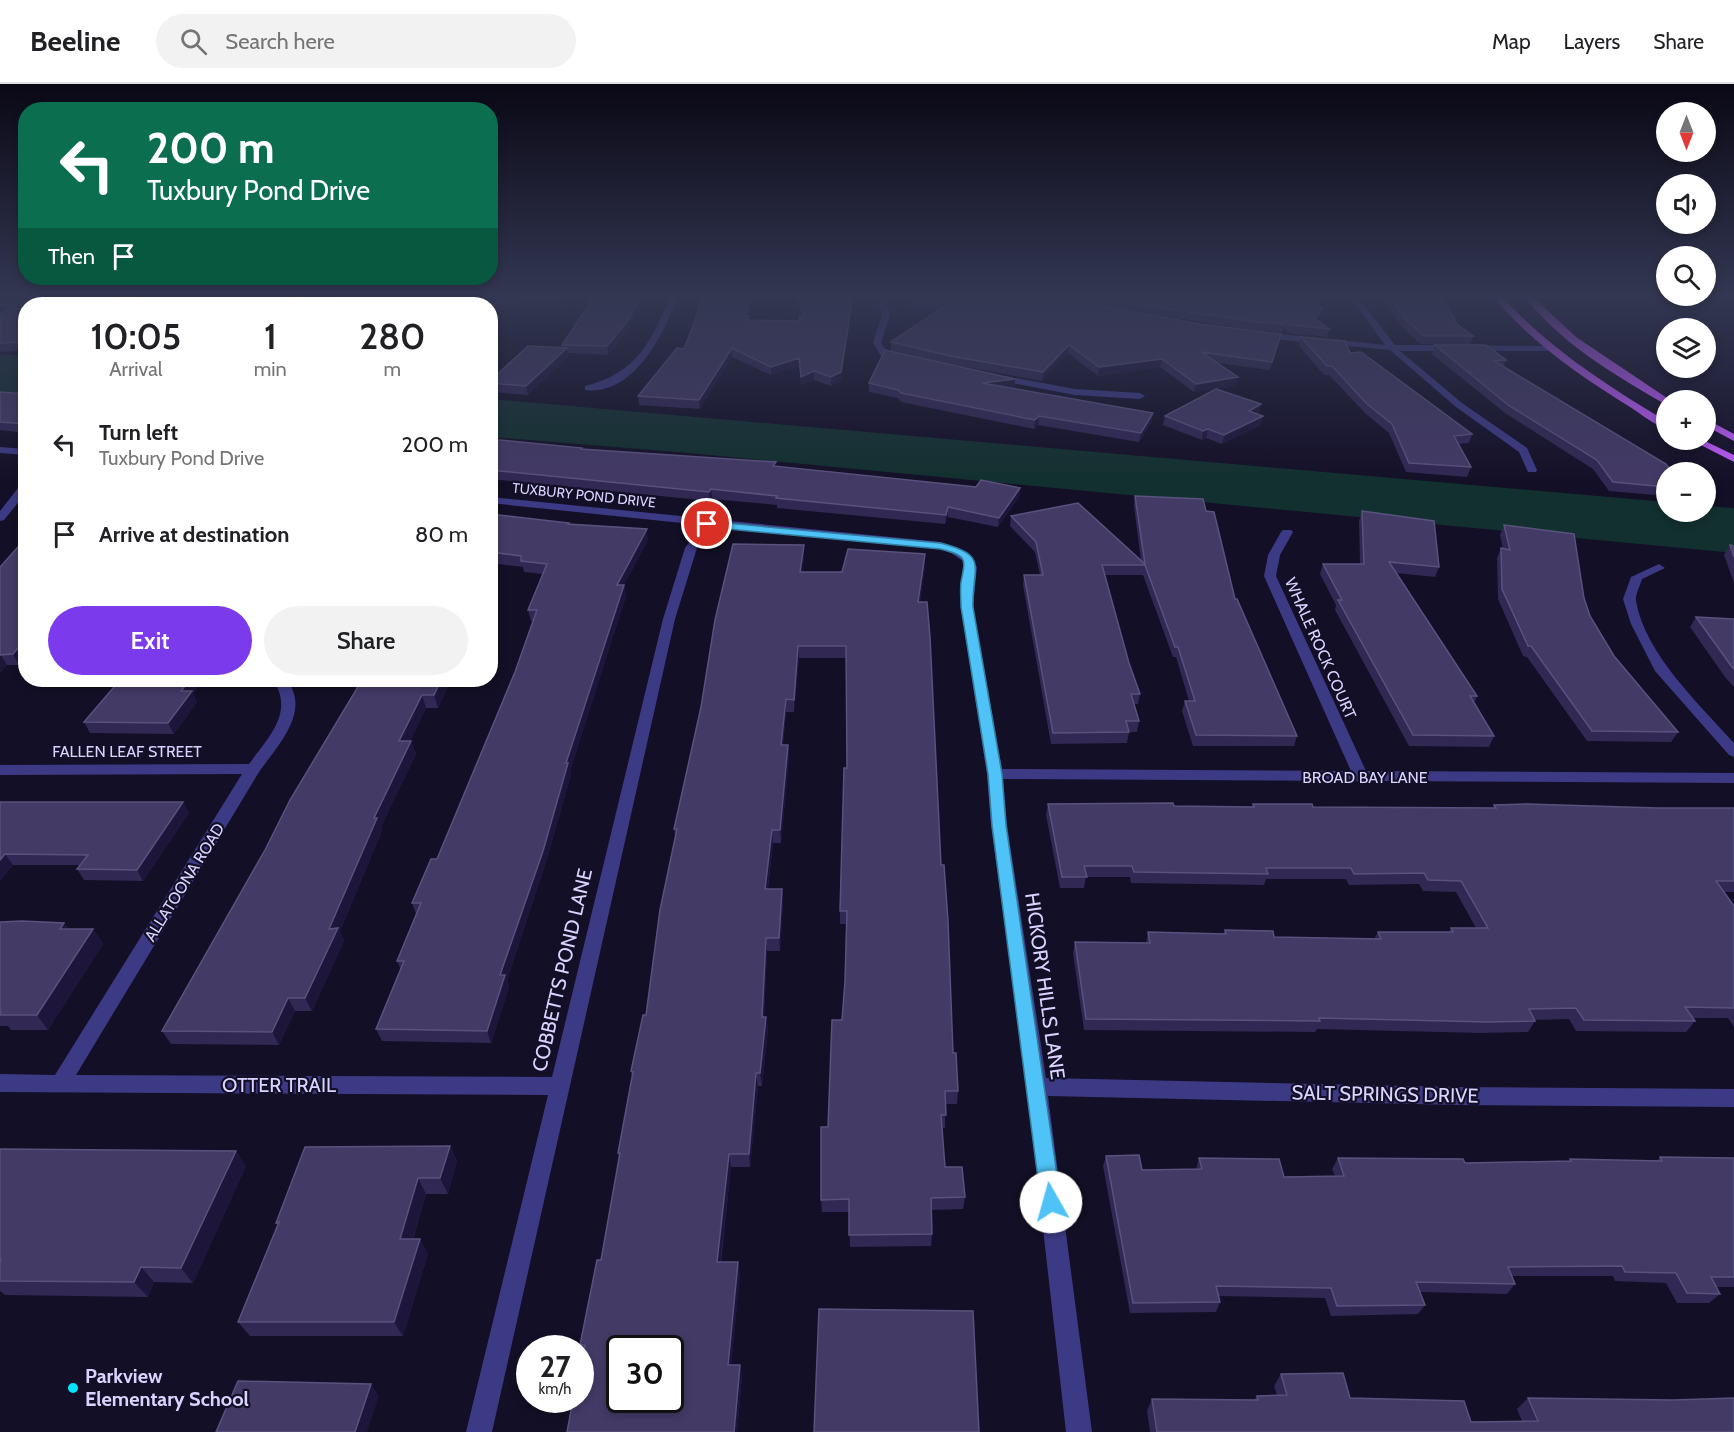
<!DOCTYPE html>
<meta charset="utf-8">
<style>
:root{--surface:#fff;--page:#f2f2f2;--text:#202124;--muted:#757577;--line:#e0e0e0;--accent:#7c3aed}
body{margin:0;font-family:Cabin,sans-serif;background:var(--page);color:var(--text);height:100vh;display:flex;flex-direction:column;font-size:22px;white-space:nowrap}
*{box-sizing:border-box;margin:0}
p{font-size:20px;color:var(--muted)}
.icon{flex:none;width:33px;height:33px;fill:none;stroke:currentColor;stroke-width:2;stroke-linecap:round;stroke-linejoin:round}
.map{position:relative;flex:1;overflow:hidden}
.details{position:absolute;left:18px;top:213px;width:480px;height:390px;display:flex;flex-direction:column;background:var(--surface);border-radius:24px;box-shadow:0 3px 9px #0003}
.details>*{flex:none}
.top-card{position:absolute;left:18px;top:18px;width:480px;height:183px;border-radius:24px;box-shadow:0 3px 9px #0003;background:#0b6e4f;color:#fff;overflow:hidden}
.needle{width:39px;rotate:180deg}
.controls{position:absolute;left:1656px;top:18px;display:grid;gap:12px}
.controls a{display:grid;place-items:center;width:60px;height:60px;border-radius:50%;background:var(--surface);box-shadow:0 3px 9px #0003;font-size:30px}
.speed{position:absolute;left:516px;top:1251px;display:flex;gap:12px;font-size:30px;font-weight:700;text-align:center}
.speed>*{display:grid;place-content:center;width:78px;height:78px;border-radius:50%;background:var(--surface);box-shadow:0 3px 9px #0003;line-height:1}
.speed small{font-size:15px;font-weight:400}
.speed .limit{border:3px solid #111;border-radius:9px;background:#fff;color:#111}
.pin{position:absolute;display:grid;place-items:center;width:51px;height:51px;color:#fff;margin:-26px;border:3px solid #fff;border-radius:50%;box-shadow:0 2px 6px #0007}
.me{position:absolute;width:66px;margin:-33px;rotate:353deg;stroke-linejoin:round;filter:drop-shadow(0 0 4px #0008)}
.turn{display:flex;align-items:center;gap:21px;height:126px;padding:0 30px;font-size:27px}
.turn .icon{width:78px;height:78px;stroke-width:2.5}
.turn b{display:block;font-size:42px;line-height:51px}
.then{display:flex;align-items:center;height:57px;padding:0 30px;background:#0003;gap:12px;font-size:22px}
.eta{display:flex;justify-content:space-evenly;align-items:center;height:102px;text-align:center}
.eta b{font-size:36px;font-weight:600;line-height:42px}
.action{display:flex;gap:12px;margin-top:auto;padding:12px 30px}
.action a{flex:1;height:69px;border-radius:36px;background:var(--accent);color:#fff;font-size:24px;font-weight:600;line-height:69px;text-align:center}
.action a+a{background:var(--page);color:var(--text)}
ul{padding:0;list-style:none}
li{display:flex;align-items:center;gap:18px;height:90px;padding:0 30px}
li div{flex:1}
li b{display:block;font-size:22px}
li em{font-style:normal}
header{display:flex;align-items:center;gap:36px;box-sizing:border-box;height:84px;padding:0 30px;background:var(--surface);border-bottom:2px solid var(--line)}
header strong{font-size:28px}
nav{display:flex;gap:33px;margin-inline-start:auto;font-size:21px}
.search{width:420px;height:54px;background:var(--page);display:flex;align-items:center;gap:15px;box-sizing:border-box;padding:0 21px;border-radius:33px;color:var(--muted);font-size:22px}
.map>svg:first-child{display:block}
.green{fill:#12302f}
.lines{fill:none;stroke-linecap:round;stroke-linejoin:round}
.minor{fill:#3d3a85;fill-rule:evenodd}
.major{fill:#c25bff;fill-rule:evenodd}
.wall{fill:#312854}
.shaded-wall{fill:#1d163a}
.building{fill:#433a66;stroke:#5a527e;stroke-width:1.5;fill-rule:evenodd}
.route{fill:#4fc3f7;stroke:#337fa1;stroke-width:1.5}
.poi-dot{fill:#00e5ff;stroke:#130f26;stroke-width:2}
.labels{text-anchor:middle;stroke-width:4.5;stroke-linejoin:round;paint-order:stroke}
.far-street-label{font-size:14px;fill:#d9d4ff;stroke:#130f26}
.street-label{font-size:16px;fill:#d9d4ff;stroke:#130f26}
.near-street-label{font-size:20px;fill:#d9d4ff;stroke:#130f26}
.near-poi-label{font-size:20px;font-weight:bold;fill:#d9d4ff;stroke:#130f26;text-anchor:start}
</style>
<header>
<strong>Beeline</strong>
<div class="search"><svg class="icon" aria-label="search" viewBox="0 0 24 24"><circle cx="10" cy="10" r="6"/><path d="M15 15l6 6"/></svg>Search here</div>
<nav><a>Map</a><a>Layers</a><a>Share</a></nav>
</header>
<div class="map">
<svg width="1734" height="1348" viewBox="0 0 1734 1348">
<rect width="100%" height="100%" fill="#130f26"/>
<!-- green -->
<path class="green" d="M0,270L25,272V310L0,308Z
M491,315L1666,418V428H1706V422L1734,424V469L689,369L491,353Z"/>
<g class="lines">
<!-- minor -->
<path class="minor" d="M339,212H353L333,220H325L332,213Z
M670,212H678C664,250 634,312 585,306V302C635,290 652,258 670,212Z
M877,212H885L890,231L881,258L886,267L906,273V277L880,271L873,258L882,231Z
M1349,212H1357L1395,261L1551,262V266L1548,267H1400L1462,319L1527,364L1537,386L1536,388H1528L1519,368L1456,323L1390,266L1261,254L1257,251L1261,248L1385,261Z
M115,215H118V219L26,220V223H0V219Z
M994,290L1075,305L1140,309L1145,312L1140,315L1075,311L991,295V291Z
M0,363L26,365V371L0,369Z
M26,398V409L4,436L0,437V427L22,399Z
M490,413L941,458L968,469L977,483L973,523L1002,685L1351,687L1264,492L1268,471L1281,448L1283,446H1291L1293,448L1280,471L1276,492L1366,687L1734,689V699L1368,697L1362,699L1356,697L1003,695L1007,741L1046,994L1458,1003L1734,1005V1023L1458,1021L1048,1012L1092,1348H1066L1027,1003L991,741L987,690L961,523L964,491L963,477L951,469L940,465L711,442L697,464L675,535L492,1348H466L548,1011L0,1008V990L55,991L242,690L0,691V681L249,680C268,654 295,628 273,596H287C311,628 278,661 259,688L76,991L552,993L663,535L685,464L701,441L490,419Z
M1659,480L1665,484L1642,495C1640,502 1635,511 1636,517C1645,570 1700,621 1734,659V673L1729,671L1655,587L1631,540L1623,515L1631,493Z"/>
<!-- major -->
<path class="major" d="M1493,212H1501C1549,264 1606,301 1666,337V344C1654,341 1641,330 1630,323C1580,292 1530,258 1493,212Z
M1524,212H1532L1576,253L1670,316H1666V320L1663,319C1613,290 1559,258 1524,212Z
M1706,335L1734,350V357L1706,342Z
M1691,356H1703L1734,371V378Z"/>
</g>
<!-- wall -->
<path class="wall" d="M35,212H299L294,220L139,212L73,214L75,220H26V266L0,268V230L37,214Z
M702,212H754L748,232H749V236L799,237L802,232L796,212H853L841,297L831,302L814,296L801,302L800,282L771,291L732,273L700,325L639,321L638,312L684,265L697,231Z
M908,212H1320L1317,223L1321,231L1317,236L1329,245L1327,253L1288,249L1283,243L1282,248L1247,245L1101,222L1200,240L1281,250L1270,286L1217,279L1236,302L1216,305L1261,320L1259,329L1258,330L1261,341L1222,360L1206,354L1202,356L1163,341L1165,332L1215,305L1194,308L1160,283L1098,292L1068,269L1042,297L950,280L891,266V258L939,226L909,224V216L910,214H908Z
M1382,212H1441L1457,240L1473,252L1470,260H1421L1402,243Z
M643,216L630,243L608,271L568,269V273L528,311L490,308V297L563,264L562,261L589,220L490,227V220Z
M1301,253L1350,269L1472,350L1469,359L1458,360L1471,383L1467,393L1406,388L1389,349L1365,329L1329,291H1324L1299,262Z
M1435,261L1506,276L1504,283L1666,388V412L1609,407L1593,385L1505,329L1432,270Z
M1015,295L1014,303L1009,304L1153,329L1151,338L1139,358L1038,341L1034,345L901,318L898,314L869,308V299Z
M0,308L26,310V349L0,346Z
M490,355L582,366L776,382L976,403L1020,404L1019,413L998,443L948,433L945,440L777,424V421L712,415L710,417L490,395Z
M1135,412L1235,515L1297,652L1294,662H1193L1182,627L1185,617H1189L1176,573H1173L1143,491H1105L1129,579L1140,610L1138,620H1134L1139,637L1137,648H1129L1127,659L1051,660L1023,501L1024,491H1040L1035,468L1010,442L1011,432L1141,477L1134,422Z
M1362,427L1439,483L1435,493L1396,489L1477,612L1474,620L1494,652L1489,663L1409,662L1335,526L1336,521L1320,490L1323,480H1360L1359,437Z
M490,430L569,440L648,456L624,501L626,512L570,687L571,691L546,778L507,896L509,903L491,959L382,957L376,945L401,886L397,877L416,830L412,819L437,775L515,588L533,537H531L528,526L543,490L524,488L523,483L490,479Z
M1504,441L1584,514L1590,532L1614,572L1678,648L1671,658L1587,657L1527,573L1523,572L1498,515L1497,474L1501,464L1503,465L1500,451Z
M1730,461L1734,462V499L1724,471Z
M804,472L802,488H842L925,482L920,518L941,781L953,969L958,1007L957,1020H945V1044H942L945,1083L965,1113L963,1125L931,1126L932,1150L931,1162L850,1163L849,1128H822L821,1116L828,1043L842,936L845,897L846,840H840V827L847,684L846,574H799L794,628H786L783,661H788L789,674L781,759H773L768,805H782L783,818L780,867H767L764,933H766L768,946L762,1002H758L750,1083H731L721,1178L740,1190L731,1281L742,1292L737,1348H567L583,1268L580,1261L601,1176L619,1075L618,1069L632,993L631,987L646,931L675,751L674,745Z
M0,483L19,581H7L0,588Z
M1696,533L1734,535V603L1725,593L1690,543Z
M111,596H203L193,609L197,618L174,650L90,649L84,638L114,603Z
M361,596H451L438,624H426L410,657H411L416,670L381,743L382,747L340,847L344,857L312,927H295L279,961L171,960L162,947Z
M0,718H183L189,729L143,797L84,796L77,785L80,781H13L0,797Z
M1048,720L1252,723L1253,720L1313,723L1493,724L1494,721L1658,724H1734V808H1724L1734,822V943L1728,934H1692L1695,937L1686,948L1576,947L1569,935L1534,936L1535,937L1528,948L1481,949L1317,945L1315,948L1084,946L1073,869L1075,858L1146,859L1148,848L1223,850L1225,846L1274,853L1374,855L1378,848H1449L1451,844H1476L1456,808L1423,807L1419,800L1349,801L1346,795H1266L1264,801L1131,799L1130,793H1086L1084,804H1060L1046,731Z
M0,838L64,839L69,845H93L103,860L48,946H11L8,942H0Z
M450,1062L457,1077L448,1110H426L413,1155H420L428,1170L403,1252H250L238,1238L278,1142L276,1139Z
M0,1065L246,1082L193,1199L154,1198L148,1213L5,1211L0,1207Z
M1106,1072L1142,1086L1196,1085L1199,1074L1284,1093L1335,1092L1332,1085L1338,1074L1465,1079L1568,1078L1570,1075L1657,1077L1660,1073L1734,1074V1203H1716L1720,1210L1709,1219H1677L1666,1199L1615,1197L1613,1192H1512L1515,1200L1507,1210L1420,1208L1425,1221L1418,1230L1331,1232L1325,1214L1219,1212L1220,1218L1216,1228L1130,1229L1103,1082Z
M1281,1290L1350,1314L1471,1338L1522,1337L1517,1325L1528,1314L1734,1348H1150L1147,1327L1152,1315L1254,1316L1257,1312L1277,1311L1274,1302Z"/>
<!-- shaded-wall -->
<path class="shaded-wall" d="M292,212H299L294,220H287Z
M595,212L596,220L490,227V220H479Z
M641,212H643V216L630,243L608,271L607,262Z
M751,212H754L745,240V232Z
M853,212L841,297L831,302V293Z
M72,214L75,220H65Z
M1323,223L1321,231L1313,242L1315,235Z
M1069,261L1068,269L1042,297L1043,288Z
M567,264L568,273L528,311L526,302Z
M732,264V273L700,325L699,316Z
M799,274L800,282L771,291V283Z
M1162,275L1160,283L1098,292L1099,283Z
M814,287V296L801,302V293Z
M1238,293L1236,302L1194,308L1196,300Z
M1015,295L1014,303L981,308L982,299Z
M1261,320L1259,329L1247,336L1249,327Z
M1153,329L1151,338L1139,358L1141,349Z
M1039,332L1038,341L1034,345L1035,336Z
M1263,332L1261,341L1222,360L1224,351Z
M1208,345L1206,354L1202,356L1203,347Z
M1020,404L1019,413L998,443L999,434Z
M711,405L712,415L710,417L709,408Z
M948,423V433L945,440L946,431Z
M647,445L648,456L624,501L626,512L570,687L571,691L546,778L507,896L509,903L491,959L487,947L500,891L566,679L617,501Z
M804,461V472L801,500L800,488Z
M925,470V482L918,530V518Z
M26,555V573L19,581L13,570Z
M798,562L799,574L794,628V616Z
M0,571H1L7,581L0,588Z
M190,596H203L193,609L197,618L174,650L168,639L181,607Z
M441,596H451L438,624L434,611Z
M422,611L426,624L404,670L399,657Z
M786,615V628L781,674V661Z
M411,657L416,670L381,743L382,747L340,847L344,857L312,927L305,914L329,845L374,734Z
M788,661L789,674L781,759L780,746Z
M183,718L189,729L143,797L137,786Z
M772,746L773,759L766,818L765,805Z
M5,770L13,781L0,797V776Z
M782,805L783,818L780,867L779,854Z
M64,839L75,853L60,845Z
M93,845L103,860L48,946L37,931Z
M766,854L767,867L763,946L762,933Z
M288,914L295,927L279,961L272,948Z
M766,933L768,946L762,1002L760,989Z
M756,989L758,1002L750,1083L749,1070Z
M450,1062L457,1077L448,1110L440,1094Z
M236,1067L246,1082L193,1199L181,1184Z
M729,1070L731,1083L719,1190L717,1178Z
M418,1094L426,1110L408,1170L400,1155Z
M420,1155L428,1170L403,1252L394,1238Z
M738,1178L740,1190L730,1292L728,1281Z
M141,1183L154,1198L148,1213L134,1198Z
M740,1281L742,1292L737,1348H734Z
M371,1300L379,1312L367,1348H355Z"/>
<!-- building -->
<path class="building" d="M139,212H292L287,220H129Z
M349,212H641L629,235L607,262L562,261L595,212L479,220H345Z
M702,212H751L745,232H749L748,236L799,237V232H804L798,212H853L841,288L831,293L814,287L801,293L799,274L771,283L732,264L699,316L638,312L677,264L684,265L697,231Z
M911,212H1046L1200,240L1281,250L1272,278L1201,268L1238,293L1196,300L1162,275L1099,283L1069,261L1043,288L950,272L891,258L949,219L909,216Z
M1085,212H1320L1317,223H1323L1315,235L1329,245L1290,241L1285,236L1284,240L1249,237Z
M1389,212H1441L1457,240L1473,252H1424L1405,235Z
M25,214H72L65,220H26V258L0,259V238L3,235H0V230Z
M1301,253L1345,257L1350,269L1361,268L1472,350L1454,352L1471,383L1409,379L1392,340L1367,320L1332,282H1327Z
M1435,261H1486L1506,276L1494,277L1666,380L1672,388H1666V403L1613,398L1597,376L1508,321Z
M528,262L567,264L526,302L490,299V297Z
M885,266L1015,295L982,299L1153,329L1141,349L1039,332L1035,336L901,309L898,306L869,299Z
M1216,305L1261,320L1249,327L1263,332L1224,351L1208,345L1203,347L1165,332Z
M0,308L26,310V340L0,338Z
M490,355L582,364L581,365L776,378L773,382L976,403L981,396L1020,404L999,434L948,423L946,431L776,414L777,412L711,405L709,408L490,386Z
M1135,412L1203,415L1206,427L1214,428L1235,515H1237L1297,652L1196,651L1185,617H1195L1178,563H1175L1145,481H1102L1129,579L1140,610H1131L1139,637H1126L1129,648L1053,649L1024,491H1043L1036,458L1011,432L1078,419L1145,480Z
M1362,427L1434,437L1439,483L1389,478L1477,612H1470L1494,652L1413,651L1338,516H1342L1323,480H1364Z
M490,430L569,439L568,440L647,445L617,501H624L566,679H568L543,767L500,891H505L487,947L376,945L404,877H397L421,819H412L431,775H437L515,588L537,526H528L547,480L521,477V472L490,468Z
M1504,441L1574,450L1584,514L1590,532L1614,572L1678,648L1592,647L1531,562H1528L1502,505L1501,464L1510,466Z
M26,454V555L13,570L0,571V483Z
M733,460L804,461L800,488H842L848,465L925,470L918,518H927L930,553L941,781H944L948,837L953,969H956L958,1007H945L946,1031H941L945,1083H962L965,1113L931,1114L932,1150L849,1151V1115L821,1116V1043H828L832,936H842L845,897L847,827H840L844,684H847L846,562H798L794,616L786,615L781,661H788L780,746H772L765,805H782L779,854H766L762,933H766L760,989H756L749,1070H729L717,1178H738L728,1281H740L734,1348H567L573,1316H580V1281L585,1261H580L597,1176H601L620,1069H618L633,988L631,987L643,931H646L660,826L677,745H674L701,623L715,536ZM620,1264H670V1316H620Z
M1730,461L1734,462V473Z
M1696,533L1734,535V585L1732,583Z
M120,596H190L181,607H192L168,639L84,638Z
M362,596H441L434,611H422L399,657H411L374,734H377L329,845L338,844L305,914H288L272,948L162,947L265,766L290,716Z
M0,718H183L137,786L77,785L88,771L5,770L0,776Z
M1173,719L1174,722L1254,723L1253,720H1312L1313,723L1496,724L1494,721L1527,720L1658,724H1734V797H1716L1734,822V924L1685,923L1695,937L1584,936L1576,924L1529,925L1535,937L1488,938L1319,934L1320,937L1086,935L1075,858L1150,859L1148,848L1226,850L1225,846L1273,847L1274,853L1381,855L1378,848H1453L1451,844H1488L1461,797L1428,796L1424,789L1354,790L1351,784H1266L1268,790L1134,788L1132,782H1084L1087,793H1062L1048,720Z
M22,837L64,839L60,845H93L37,931H0L1,928H0V838Z
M450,1062L440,1094H418L400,1155H420L394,1238H238L279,1138L276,1139L305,1063Z
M0,1065L236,1067L181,1184L141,1183L134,1198L0,1197V1178L1,1176H0Z
M1139,1071L1142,1086L1202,1085L1199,1074L1279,1075L1284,1093L1344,1092L1338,1074L1463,1075L1465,1079L1571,1077L1570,1075L1662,1077L1660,1073L1734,1074V1193H1711L1720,1210L1687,1209L1676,1189L1625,1188L1622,1182L1508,1183L1515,1200L1416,1198L1425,1221L1337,1222L1331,1204L1216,1202L1220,1218L1133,1219L1106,1072Z
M819,1225L973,1227L979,1348H814Z
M1343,1289L1350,1314L1464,1317L1471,1338L1538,1337L1528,1314L1673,1316L1734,1314V1348H1157L1152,1315L1258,1316L1257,1312L1287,1311L1281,1290Z
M238,1297L371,1300L355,1348H216Z"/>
<!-- sky -->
<linearGradient id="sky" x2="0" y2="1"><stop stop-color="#0a0815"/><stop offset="0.53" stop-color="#333752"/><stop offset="1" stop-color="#333752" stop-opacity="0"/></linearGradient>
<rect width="1734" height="400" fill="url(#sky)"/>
<!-- route -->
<path class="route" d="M704,437L940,459C990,471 972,482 973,523L1002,690L1006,741L1061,1118L1058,1125L1051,1127L1044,1125L1041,1118L992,741L988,690L961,523C961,515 960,506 961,498C966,473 967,472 940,465L707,443L702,440Z"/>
<!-- markers -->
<circle class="poi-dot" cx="73" cy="1304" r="6"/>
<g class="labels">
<!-- far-street labels -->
<g class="far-street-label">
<text transform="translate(584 411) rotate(6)" y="5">TUXBURY POND DRIVE</text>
</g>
<!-- street labels -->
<g class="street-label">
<text transform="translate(1321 564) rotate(66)" y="6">WHALE ROCK COURT</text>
<text x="127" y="673">FALLEN LEAF STREET</text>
<text x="1365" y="699">BROAD BAY LANE</text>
<text transform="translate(184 798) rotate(-58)" y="6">ALLATOONA ROAD</text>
</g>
<!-- near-street labels -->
<g class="near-street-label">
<text transform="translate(562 886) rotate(-77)" y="7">COBBETTS POND LANE</text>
<text transform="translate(1045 902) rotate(82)" y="7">HICKORY HILLS LANE</text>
<text x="279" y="1008">OTTER TRAIL</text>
<text transform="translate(1385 1010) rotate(1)" y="7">SALT SPRINGS DRIVE</text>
</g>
<!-- near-poi labels -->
<g class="near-poi-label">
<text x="85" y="1299">Parkview<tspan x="85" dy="23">Elementary School</tspan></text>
</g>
</g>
</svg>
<div class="controls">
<a><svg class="needle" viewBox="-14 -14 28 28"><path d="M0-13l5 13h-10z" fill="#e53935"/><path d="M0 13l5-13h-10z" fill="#757577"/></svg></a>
<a><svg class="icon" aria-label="sound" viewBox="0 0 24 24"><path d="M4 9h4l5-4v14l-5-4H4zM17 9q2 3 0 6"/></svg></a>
<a><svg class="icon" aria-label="search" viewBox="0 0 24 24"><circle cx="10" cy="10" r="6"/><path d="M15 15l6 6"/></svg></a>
<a><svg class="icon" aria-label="layers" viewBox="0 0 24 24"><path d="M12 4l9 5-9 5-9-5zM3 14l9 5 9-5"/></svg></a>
<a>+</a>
<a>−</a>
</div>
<div class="speed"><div>27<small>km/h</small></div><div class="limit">30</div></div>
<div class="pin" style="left:707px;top:440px;background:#d93025"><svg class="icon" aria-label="arrive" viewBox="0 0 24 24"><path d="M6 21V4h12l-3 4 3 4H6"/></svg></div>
<svg class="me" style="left:1051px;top:1118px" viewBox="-20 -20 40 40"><circle r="19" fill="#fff"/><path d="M0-13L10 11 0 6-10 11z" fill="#4fc3f7"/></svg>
<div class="top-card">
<div class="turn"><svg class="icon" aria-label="left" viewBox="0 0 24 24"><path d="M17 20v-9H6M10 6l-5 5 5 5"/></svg><div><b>200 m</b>Tuxbury Pond Drive</div></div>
<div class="then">Then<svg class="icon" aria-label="arrive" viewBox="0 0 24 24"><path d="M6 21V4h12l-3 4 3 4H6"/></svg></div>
</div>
<section class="details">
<div class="eta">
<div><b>10:05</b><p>Arrival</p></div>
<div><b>1</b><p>min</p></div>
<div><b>280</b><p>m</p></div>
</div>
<ul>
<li><svg class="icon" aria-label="left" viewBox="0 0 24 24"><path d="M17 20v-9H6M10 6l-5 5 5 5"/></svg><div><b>Turn left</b><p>Tuxbury Pond Drive</p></div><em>200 m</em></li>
<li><svg class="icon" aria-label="arrive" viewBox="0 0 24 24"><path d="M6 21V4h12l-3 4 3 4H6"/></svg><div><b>Arrive at destination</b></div><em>80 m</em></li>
</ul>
<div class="action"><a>Exit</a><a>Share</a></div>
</section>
</div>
